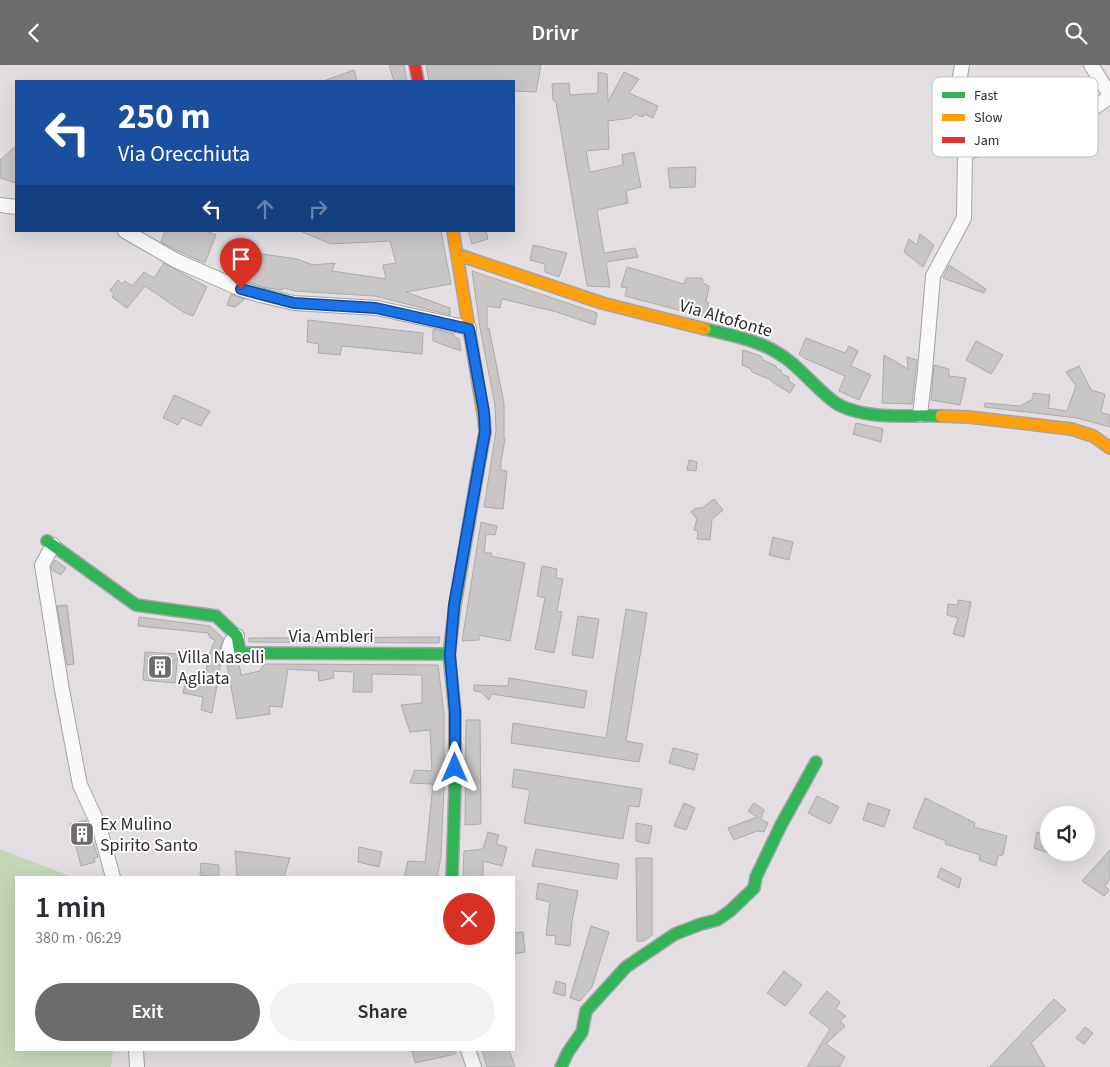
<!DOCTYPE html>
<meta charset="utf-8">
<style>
:root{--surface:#fff;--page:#f2f2f3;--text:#2b2b33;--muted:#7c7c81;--accent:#6e6b6e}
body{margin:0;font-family:"Source Sans 3",sans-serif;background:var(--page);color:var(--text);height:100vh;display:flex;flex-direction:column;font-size:19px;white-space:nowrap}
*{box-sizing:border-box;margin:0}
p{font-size:16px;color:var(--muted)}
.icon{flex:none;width:28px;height:28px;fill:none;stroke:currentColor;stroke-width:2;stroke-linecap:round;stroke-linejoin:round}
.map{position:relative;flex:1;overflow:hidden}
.sheet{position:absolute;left:15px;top:811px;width:500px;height:175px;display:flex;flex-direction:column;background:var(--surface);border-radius:0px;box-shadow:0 5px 20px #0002}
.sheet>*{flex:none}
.hud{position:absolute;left:15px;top:15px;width:500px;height:152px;border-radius:0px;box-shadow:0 5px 20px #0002;background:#1a4fa0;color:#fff;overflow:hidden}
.buttons{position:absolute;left:1040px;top:741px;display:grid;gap:10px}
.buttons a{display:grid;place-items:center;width:55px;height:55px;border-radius:50%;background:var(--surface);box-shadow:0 5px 20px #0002;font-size:25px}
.pin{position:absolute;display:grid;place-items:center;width:42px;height:42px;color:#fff;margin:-51px -21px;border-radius:50% 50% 50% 0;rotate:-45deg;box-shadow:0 0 5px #0007}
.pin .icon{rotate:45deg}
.me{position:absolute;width:55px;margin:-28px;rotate:0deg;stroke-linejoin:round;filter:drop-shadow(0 0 4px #0008)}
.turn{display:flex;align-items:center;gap:18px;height:105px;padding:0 20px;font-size:22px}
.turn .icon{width:65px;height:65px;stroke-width:2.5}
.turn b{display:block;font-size:35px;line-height:42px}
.lanes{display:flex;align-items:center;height:48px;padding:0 20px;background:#0003;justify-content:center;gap:25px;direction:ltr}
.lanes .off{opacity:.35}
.round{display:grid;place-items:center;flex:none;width:52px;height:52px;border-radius:26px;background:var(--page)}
.headline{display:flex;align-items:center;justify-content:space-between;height:85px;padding:0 20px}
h1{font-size:30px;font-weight:600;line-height:38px}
.action{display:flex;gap:10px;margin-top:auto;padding:10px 20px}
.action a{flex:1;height:58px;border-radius:30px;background:var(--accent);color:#fff;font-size:20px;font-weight:600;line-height:58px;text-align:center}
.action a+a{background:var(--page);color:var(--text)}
header{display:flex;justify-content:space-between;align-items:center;height:65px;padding:0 20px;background:var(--accent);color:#fff;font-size:22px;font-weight:600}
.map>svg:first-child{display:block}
.green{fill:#c5d6b9}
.building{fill:#c8c5c5;stroke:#adaaab}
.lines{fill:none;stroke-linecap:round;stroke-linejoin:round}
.street-casing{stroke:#a6a2a6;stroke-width:16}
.fast-casing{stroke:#a6a2a6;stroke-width:14}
.slow-casing{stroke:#a6a2a6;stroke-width:14}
.jam-casing{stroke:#a6a2a6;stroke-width:14}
.street{stroke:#fbfafb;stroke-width:14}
.fast{stroke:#30b455;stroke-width:11}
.slow{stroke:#ff9f0a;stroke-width:11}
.jam{stroke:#e5322d;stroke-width:11}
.route-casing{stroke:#114b97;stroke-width:12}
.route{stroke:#1a73e8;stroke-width:9}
.labels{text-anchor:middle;stroke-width:4;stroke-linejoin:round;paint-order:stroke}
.street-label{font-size:18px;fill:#302d30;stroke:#fff}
.poi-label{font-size:18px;fill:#302d30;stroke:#fff;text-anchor:start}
.key{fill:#fff;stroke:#c1c0c1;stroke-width:1}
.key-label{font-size:14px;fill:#302d30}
</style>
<header><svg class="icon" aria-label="back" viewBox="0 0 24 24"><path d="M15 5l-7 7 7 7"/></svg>Drivr<svg class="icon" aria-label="search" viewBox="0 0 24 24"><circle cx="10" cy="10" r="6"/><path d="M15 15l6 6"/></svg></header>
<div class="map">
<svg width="1110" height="1002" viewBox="0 0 1110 1002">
<rect width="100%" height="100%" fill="#e2dee2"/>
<!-- green -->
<path class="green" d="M0,784L72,812H16V985H113L111,1002H0Z"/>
<!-- building -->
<path class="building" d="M389,0H404L407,16H394Z
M426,0H541L536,27L514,26V16H429Z
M354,5L357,16H326V15Z
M598,7L607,9L608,37L624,7L639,14L629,28L658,41L653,53L644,49L643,52L635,49L631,53L608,56L609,84L586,86L590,107L623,100L622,90L634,87L641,122L626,126L628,138L597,145L604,188L635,183L638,192L606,197L610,222L587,221L556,37L553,35L552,19L569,18L570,30L598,28Z
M16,81V118L0,113V95Z
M696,102L695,122L670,123L668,103Z
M165,166H207L216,170L205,198L178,186L161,177Z
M300,166H441L451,219L406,227L450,243V250L375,231L295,226L284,223L282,225L263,222L238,213L225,205L234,178L256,188L297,194L313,200L335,198L332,206L386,214L383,200L396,198L390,176L331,179Z
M468,166H486L488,174L472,179Z
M920,169L934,180L923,202L904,187L909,174L917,180Z
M533,180L567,188L559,212L545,207V199L530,195Z
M164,198L207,222L193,251L183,247L145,221L127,243L112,232L114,230L110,225L118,215L122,219L125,216L132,221L144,207L154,213Z
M949,200L986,224L984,228L943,213Z
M627,202L684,219L686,213H702L703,218L709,221L706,237L709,238L705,252L625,231L627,223L621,222Z
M472,206L597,248L595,260L557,247L502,234L500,243L487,241V264L489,263L504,338V374H505L501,397V405L507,406L503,444L484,442L496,366L495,340L480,263Z
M231,229L238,232L245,234L235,242L227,240Z
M308,255L423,268L422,289L342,281L340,290L318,288L319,279L307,277Z
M433,264L454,269V271L459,274L461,286L433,276Z
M806,273L845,288L849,281L858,286L851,301L871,310L859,335L839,326L845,311L804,293L799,289Z
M976,276L1003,290L991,309L966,295Z
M743,285L761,291L763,295L776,301L777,304L781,305L782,309L789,312V316L795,320L790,328L772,317L771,315L752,307L751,304L742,300Z
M884,290L908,304L907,292L917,295L912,339L882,338Z
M934,300L949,304V311L966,313L960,340L931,335Z
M1079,301L1091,325L1105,329L1101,347L1110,350V362L1077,353L984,342L985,338L1020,341L1033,334V328L1050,330L1048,343L1067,346L1076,321L1066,307Z
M174,330L210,346L201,361L182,353L178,360L163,353Z
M856,358L883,364L881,377L853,369Z
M689,395L697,397L696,406L687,405Z
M714,434L723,445L712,454L710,475L697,474L698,466L694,465L697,454L691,447L696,443H702Z
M481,457L497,461L495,470L486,469L484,488H492L491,491L525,498L510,576L479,570V575L462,576Z
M773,472L793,477L789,495L769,490Z
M55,495L66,503L61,510L52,505L51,502Z
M542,501L557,504L556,513L563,514L557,546L562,547L554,588L535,584L545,533L537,531Z
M958,535L971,537L964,572L953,569L958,553L947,550L948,539L958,540Z
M67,540L74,599L67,600L57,541Z
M626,544L647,548L626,676L643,679L639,697L511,678L513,658L606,673Z
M578,551L599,554L593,593L572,590Z
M139,552L210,561L223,573L219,589L221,597L212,648L201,645L203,632L183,628L185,619L204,618L209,590L215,575L210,573L208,568L138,561Z
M440,572L439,578L249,577V573Z
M145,587L178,589L175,618L143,615Z
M233,597L239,599L241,610L260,606L264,599L438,600L444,648V722L441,793L437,812H404L408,796L425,797L433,719L410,718L415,705L432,706L430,665L410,667L401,640L422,638V610L372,609V627H353L354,607L333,606L334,613L319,616L318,606L288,604L282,642L269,641L270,649L237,654L227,600Z
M509,613L587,626L584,643L491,629L489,635L481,627L474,626V620L508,621Z
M466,655H480L481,759L465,760Z
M673,683L698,689L694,705L669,698Z
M514,704L642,724L639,742L629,741L623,774L524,758L530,725L512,722Z
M817,731L839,742L830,759L808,748Z
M925,733L975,758L974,762L1007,771L1003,790L998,791L996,801L979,795L980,790L945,779L946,776L913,763Z
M684,738L695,743L686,765L674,761Z
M754,738L764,745L761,754L768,758L764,767L757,766L734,775L728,763L757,752L748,746Z
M868,738L890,745L884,762L863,755Z
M86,755L98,792L94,793L95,797L81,801L70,759Z
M636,758L652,761L649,779L636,776Z
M488,767L499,770L496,779L507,782L502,801L483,796V812H463L464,786L483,784Z
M1037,767L1049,770V788L1034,783Z
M359,782L382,787L379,802L358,797Z
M536,784L619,799L617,814L532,801Z
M1110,785V814L1105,821L1109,825L1104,831L1082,816Z
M235,786L290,793L284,812H237Z
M636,793H652V870L644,876H637Z
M201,798L219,800V812L200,810Z
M941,803L961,813L959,823L937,812Z
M538,818L578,826L572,856L570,881L555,879L556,871L546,870L550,837L536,834Z
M591,861L609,867L592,922L580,936L570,933Z
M523,867L525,887L514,889V868Z
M784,906L802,920L785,941L767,928Z
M556,916L566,919L565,931L553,928Z
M827,926L840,937L836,944L846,951L840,956L845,961L826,979L845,992L839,1002H807L830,964L809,948Z
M1054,934L1066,945L1031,978L1045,1002H990Z
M1085,962L1093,968L1084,979L1076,973Z
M412,985H455V989L415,998Z
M482,985H509L515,1002H487Z"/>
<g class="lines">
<defs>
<path id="street" d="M1091,0L1110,30
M965,87L1020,76L1029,65L1080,52L1110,32
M0,140L16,142
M125,166L175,195L241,224L260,230L294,238L377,243L469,263
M920,350L925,306L933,211L964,153L965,87L957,28L962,0
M53,480L42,500L62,625L80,720L99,761L113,812
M227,591L231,577L237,571
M136,985L137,1002
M468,985L474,1002"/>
<path id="fast" d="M705,264C738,272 766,276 793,299C805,309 826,333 839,340C869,355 907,350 941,351
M47,476L136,540L216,551L237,571L240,588L449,589
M452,812L455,722V647L449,589L455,540L478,405
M561,1002L568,987L582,967L586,946L626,902L675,869L701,859L717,855L730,846L754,823L756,812L781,760L816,697"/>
<path id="slow" d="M453,166L484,354L485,367L478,405
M459,190L602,238L705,264
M941,351L969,352L1071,364L1093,371L1110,383"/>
<path id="jam" d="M415,0L418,16"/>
</defs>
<!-- street casing -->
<use href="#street" class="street-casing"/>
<!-- fast casing -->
<use href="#fast" class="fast-casing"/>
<!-- slow casing -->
<use href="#slow" class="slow-casing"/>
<!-- jam casing -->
<use href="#jam" class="jam-casing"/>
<!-- street -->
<use href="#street" class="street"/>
<!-- fast -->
<use href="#fast" class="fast"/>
<!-- slow -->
<use href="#slow" class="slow"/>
<!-- jam -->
<use href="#jam" class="jam"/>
</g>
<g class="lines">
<defs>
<path id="route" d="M241,224L294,238L376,243L469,264L484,347L485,367L454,540L450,590L455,647V703"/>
</defs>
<!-- route casing -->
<use href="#route" class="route-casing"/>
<!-- route -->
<use href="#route" class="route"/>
</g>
<!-- icons -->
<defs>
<symbol id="building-square" viewBox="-11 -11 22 22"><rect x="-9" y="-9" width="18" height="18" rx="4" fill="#6e6b6e" stroke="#fff"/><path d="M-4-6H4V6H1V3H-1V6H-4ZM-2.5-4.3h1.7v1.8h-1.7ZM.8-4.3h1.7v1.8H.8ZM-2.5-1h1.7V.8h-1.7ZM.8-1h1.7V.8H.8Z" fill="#fff"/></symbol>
</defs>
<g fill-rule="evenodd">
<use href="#building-square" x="146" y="588" width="28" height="28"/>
<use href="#building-square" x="68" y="755" width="28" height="28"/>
</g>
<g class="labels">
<!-- street labels -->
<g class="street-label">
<text transform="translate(726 253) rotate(16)" y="6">Via Altofonte</text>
<text x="331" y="577">Via Ambleri</text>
</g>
<!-- poi labels -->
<g class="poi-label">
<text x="178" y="598">Villa Naselli<tspan x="178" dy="21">Agliata</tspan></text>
<text x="100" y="765">Ex Mulino<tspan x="100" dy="21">Spirito Santo</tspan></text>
</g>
</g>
<!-- legend -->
<rect x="932" y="12" width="166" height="80" rx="8" class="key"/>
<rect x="942" y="27" width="23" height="6" fill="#30b455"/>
<rect x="942" y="49" width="23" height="7" fill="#ff9f0a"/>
<rect x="942" y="72" width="23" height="6" fill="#e5322d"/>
<g class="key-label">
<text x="974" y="35">Fast</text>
<text x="974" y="57">Slow</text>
<text x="974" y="80">Jam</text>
</g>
</svg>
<div class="buttons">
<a><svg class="icon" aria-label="sound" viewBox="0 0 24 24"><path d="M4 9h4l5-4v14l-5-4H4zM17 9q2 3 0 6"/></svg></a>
</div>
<div class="pin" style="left:241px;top:224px;background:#d93025"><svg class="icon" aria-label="arrive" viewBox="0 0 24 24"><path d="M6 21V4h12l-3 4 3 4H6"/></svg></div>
<svg class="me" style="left:455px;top:703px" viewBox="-20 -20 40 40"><path d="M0-17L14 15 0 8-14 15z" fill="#1a73e8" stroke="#fff" stroke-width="4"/></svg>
<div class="hud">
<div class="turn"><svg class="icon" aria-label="left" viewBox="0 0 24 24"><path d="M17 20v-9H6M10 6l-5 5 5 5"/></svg><div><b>250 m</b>Via Orecchiuta</div></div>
<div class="lanes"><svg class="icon" aria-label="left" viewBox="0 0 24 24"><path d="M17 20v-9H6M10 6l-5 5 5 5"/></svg><svg class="icon off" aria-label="ahead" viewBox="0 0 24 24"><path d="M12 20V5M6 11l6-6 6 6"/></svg><svg class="icon off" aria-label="right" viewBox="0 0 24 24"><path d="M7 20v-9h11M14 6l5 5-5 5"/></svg></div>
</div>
<section class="sheet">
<div class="headline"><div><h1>1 min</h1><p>380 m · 06:29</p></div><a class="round" style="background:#d93025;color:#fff"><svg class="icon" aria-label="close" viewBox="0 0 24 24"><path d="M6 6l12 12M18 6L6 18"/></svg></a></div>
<div class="action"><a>Exit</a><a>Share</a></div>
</section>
</div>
